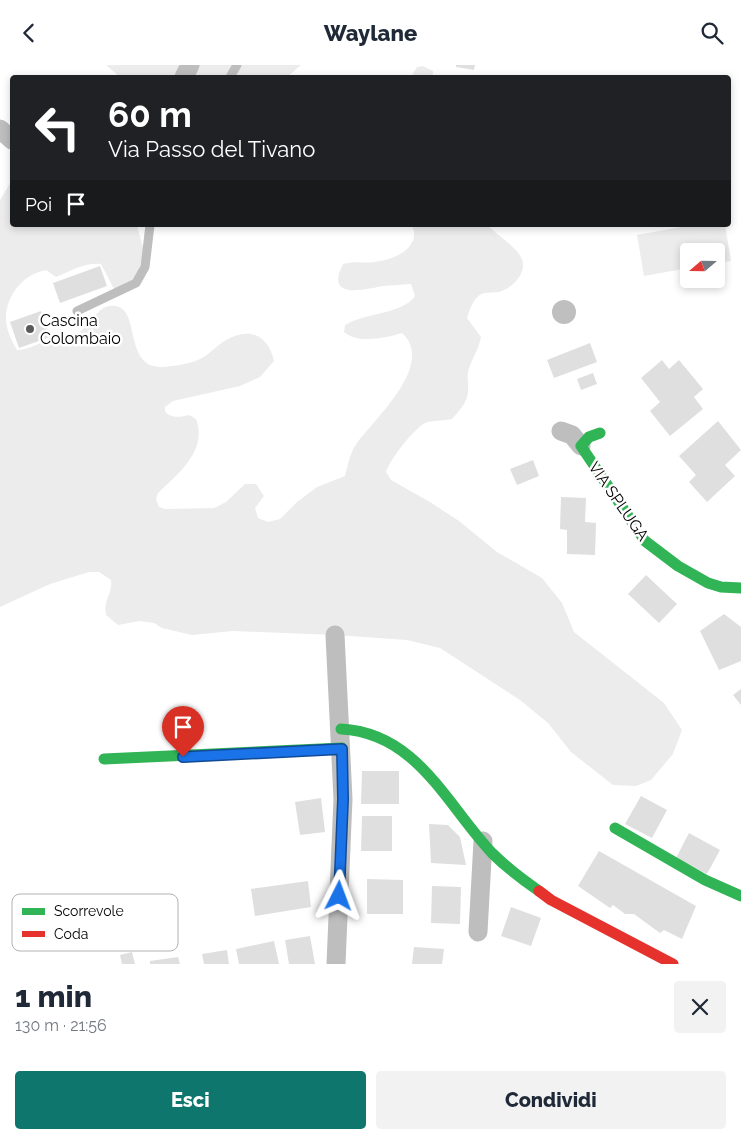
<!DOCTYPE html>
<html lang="it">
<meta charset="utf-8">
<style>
:root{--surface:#fff;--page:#f2f2f3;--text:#1f2937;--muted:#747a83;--accent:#0f766e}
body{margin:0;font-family:Raleway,sans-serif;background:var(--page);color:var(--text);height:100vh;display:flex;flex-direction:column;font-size:19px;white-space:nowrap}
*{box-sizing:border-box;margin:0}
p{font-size:16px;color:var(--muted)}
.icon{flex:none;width:28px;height:28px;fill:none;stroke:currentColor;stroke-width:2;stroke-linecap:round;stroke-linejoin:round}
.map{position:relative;height:899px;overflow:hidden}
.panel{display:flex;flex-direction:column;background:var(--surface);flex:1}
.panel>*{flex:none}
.banner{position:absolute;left:10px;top:10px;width:721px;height:152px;border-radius:5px;box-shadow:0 2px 8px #0003;background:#202124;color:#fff;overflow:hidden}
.needle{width:32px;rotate:250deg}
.tools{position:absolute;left:680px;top:178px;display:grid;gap:10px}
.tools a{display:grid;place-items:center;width:45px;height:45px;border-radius:5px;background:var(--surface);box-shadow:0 2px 8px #0003;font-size:25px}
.pin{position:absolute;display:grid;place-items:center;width:42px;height:42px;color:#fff;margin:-51px -21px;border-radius:50% 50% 50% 0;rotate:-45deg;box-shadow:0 0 5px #0007}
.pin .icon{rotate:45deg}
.me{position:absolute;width:55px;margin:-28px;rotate:3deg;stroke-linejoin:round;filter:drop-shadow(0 0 4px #0008)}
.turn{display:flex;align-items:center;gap:18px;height:105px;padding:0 15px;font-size:22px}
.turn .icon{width:65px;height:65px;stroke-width:2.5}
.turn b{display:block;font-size:35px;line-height:42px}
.then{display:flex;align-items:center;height:48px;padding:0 15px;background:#0003;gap:10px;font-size:19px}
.round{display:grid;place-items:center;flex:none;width:52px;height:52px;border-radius:5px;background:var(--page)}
.summary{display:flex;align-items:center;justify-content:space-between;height:85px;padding:0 15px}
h1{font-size:30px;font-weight:800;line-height:38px}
.cta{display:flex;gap:10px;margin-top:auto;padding:10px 15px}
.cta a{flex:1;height:58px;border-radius:5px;background:var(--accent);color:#fff;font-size:20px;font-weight:800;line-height:58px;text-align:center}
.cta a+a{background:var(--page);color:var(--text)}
header{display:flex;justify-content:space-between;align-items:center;height:65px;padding:0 15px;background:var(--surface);font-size:22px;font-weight:800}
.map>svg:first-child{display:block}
.green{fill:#ececec}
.water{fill:#bfbfbf}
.building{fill:#dfdfdf}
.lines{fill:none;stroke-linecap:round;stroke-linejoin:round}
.lane{stroke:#bebebe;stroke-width:9}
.street{stroke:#bebebe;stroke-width:19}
.fast{stroke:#30b455;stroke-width:11}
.jam{stroke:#e5322d;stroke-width:11}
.route-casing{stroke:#114b97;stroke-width:12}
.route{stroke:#1a73e8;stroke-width:9}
.poi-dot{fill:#595959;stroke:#fff;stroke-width:2}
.labels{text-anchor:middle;stroke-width:5;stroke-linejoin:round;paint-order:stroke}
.poi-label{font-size:16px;fill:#000;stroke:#fff;text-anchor:start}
.street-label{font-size:16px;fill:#000;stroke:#fff}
.key{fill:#fff;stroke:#b2b2b2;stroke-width:1}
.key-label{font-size:14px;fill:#000}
</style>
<header><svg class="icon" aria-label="back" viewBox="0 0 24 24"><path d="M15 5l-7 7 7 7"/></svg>Waylane<svg class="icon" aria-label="search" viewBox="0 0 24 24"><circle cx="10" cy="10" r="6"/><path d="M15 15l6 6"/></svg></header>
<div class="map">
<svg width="741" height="899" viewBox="0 0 741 899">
<rect width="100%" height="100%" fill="#fff"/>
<!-- green -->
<path class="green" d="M106,0H301L287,12H120Z
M423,1L433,6V12H411L417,2Z
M12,115V160H137L144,187L137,213L114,224L101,199C86,197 70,206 56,212L46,205C23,209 5,231 6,256C7,266 12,277 17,285C27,285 37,279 46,276C52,274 59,277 65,275C71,273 77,269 82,265C91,258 98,242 110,241C144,237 120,305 164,302C174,301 188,299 198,295C208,291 216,281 226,275C250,262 268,270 274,296L260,312L240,321L173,336L165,342V346C170,354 181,352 189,350L196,354C208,385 178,409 158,428L156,434L159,442L165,444L214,443L226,437L245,419H256L264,431L255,443L258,453L268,457L280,454L297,437L317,422L345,411C348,400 350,387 357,378C375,353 436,299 402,268C386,273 357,279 344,267L345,260C364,248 403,249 415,231L411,219C401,220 392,220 383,221C366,224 324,236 343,199C356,195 362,199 374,197C393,195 422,184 412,160C435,160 462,156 485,160C490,161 495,168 500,171C514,183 534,196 516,216C492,242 481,209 467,253L481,272C479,284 472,293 469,304C466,312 469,319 468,327C467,338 459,346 452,354C445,356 432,355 425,358C412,366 391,393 386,407L391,415L430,437L459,456L497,487L542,513L562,538L574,567L664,638L682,665L673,689L651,715L636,721L613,720L571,687L548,658L520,635L440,583L407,575L335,570L233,566L192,570L162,563L154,558L139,556L118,560L106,550C103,533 113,530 111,515L99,507H89L50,519L0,542V135Z
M692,160H725L731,196L716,198V186H689V203L644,211L637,170Z"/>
<!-- water -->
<path class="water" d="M552 247a12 12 0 1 1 24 0a12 12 0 1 1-24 0Z"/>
<!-- building -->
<path class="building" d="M456,0H475L474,5L456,2Z
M100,201L107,221L60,238L53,218Z
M41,246L50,272L19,283L10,257Z
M590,278L597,297L554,313L547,295Z
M662,295L669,304L679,295L703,324L694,332L703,344L670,371L650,346L660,337L641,313Z
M593,308L597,319L581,325L577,314Z
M718,356L741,385L725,400L735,411L707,437L689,417L696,410L679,391Z
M533,395L539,411L517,420L510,404Z
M561,432L586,433L585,457L596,458L595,490L567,489V465L560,464Z
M646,510L677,539L659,558L628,529Z
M724,549L741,562V596L719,605L700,566Z
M741,624V640L733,630Z
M362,706H399V739H361Z
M641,731L667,745L652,773L625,759Z
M321,733L325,767L300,770L295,737Z
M362,751H392V786H361Z
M429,759L448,760L460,772L466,800L431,798Z
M689,768L720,785L707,809L676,793Z
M599,786L696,841L682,874L664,865L660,868L634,849H625L613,840L610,843L578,821Z
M367,814L403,815V849H367Z
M308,816L311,842L255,851L251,824Z
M432,821L461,822L460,859L431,858Z
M511,842L541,853L531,881L501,871Z
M310,871L315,899H289L285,875Z
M274,876L279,899H239L236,884Z
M414,882L444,884L442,899H412Z
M227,885L229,899H204L202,889Z
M132,887L135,899H122L120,890Z
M178,892L180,899H150V896Z"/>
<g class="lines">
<!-- lane -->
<path class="lane" d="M230,12L237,0
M77,246L136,218L145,202L150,160"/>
<!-- street -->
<path class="street" d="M184,12L190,0
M0,64L12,75
M561,366L572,370L581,381
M335,570L343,734L336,899
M478,867L483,776"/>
<!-- fast -->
<path class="fast" d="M600,368L589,372L581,381L645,476L678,501L708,518L721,522L741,523
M341,664C417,668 446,739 492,788C506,802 523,815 539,826
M104,694L342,683
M615,763L705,815L741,831"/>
<!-- jam -->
<path class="jam" d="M539,826L551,835L673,899"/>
</g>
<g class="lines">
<defs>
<path id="route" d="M183,692L342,684L343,734L339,831"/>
</defs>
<!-- route casing -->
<use href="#route" class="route-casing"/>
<!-- route -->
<use href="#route" class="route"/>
</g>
<!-- markers -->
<circle class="poi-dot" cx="30" cy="264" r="5"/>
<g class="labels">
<!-- poi labels -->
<g class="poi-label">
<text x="40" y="261">Cascina<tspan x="40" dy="18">Colombaio</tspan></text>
</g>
<!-- street labels -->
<g class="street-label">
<text transform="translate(619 436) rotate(55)" y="6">VIA SPLUGA</text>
</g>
</g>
<!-- legend -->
<rect x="12" y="829" width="166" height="57" rx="8" class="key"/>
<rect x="22" y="843" width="23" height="7" fill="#30b455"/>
<rect x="22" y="866" width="23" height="6" fill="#e5322d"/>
<g class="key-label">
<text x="54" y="851">Scorrevole</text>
<text x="54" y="874">Coda</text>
</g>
</svg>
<div class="tools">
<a><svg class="needle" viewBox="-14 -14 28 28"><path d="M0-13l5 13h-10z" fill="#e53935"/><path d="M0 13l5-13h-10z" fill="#747a83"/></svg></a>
</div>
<div class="pin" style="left:183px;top:692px;background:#d93025"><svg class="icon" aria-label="arrive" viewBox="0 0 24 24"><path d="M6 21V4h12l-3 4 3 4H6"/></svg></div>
<svg class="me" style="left:339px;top:831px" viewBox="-20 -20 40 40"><path d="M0-17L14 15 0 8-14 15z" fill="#1a73e8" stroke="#fff" stroke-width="4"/></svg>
<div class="banner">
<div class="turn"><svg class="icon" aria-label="left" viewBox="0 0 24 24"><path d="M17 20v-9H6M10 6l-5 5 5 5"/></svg><div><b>60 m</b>Via Passo del Tivano</div></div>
<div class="then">Poi<svg class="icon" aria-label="arrive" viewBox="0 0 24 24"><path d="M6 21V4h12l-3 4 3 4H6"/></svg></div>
</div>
</div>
<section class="panel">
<div class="summary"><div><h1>1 min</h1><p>130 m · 21:56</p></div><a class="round"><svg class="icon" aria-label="close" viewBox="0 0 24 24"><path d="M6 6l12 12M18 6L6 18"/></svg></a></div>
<div class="cta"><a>Esci</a><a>Condividi</a></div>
</section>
